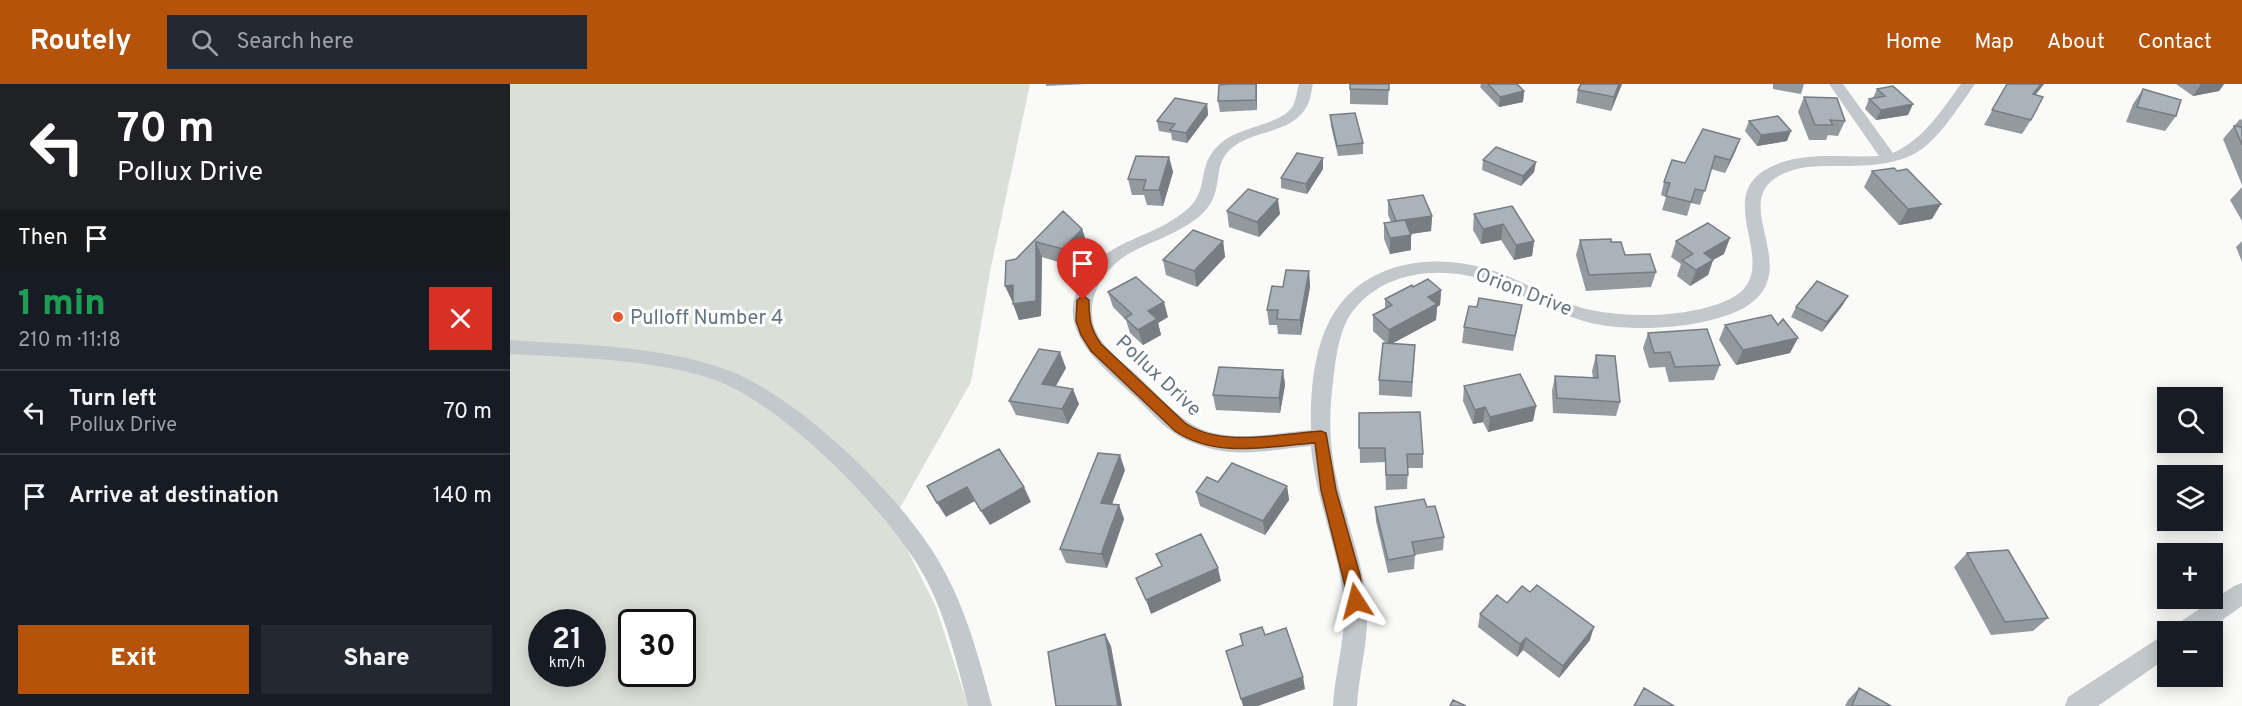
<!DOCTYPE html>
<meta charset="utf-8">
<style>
:root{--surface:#171b24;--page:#242831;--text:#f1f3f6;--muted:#9ea1a6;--line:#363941;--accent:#b45309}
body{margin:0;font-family:Overpass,sans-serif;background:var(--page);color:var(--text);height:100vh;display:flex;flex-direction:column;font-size:22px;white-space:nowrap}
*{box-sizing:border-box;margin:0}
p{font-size:20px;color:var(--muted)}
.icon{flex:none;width:33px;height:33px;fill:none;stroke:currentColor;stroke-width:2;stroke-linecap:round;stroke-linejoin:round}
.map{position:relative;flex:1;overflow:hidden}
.sheet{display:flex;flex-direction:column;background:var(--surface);width:510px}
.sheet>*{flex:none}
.hud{background:#202124;color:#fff;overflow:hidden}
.fabs{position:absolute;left:1647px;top:303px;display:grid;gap:12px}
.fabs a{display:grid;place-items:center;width:66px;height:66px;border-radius:0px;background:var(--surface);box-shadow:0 3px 15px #0003;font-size:30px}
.speed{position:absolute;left:18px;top:525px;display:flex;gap:12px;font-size:30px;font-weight:700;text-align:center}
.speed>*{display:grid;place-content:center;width:78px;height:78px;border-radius:50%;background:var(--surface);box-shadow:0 3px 15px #0003;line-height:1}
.speed small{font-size:15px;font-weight:400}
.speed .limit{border:3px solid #111;border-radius:9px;background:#fff;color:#111}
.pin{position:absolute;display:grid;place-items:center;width:51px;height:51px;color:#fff;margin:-62px -26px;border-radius:50% 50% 50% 0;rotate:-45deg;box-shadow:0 0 6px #0007}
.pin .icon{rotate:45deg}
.me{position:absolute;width:66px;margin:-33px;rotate:351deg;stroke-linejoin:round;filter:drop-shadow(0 0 4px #0008)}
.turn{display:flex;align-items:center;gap:21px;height:126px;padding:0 18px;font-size:27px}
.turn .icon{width:78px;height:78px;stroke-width:2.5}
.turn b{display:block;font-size:42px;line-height:51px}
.then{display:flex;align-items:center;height:57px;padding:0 18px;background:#0003;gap:12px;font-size:22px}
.round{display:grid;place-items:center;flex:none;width:63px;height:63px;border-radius:0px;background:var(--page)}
.headline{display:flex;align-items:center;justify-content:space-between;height:102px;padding:0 18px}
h1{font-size:36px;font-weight:800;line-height:45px;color:#1e9e55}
.primary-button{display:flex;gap:12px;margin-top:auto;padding:12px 18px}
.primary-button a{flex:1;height:69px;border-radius:0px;background:var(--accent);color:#fff;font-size:24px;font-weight:800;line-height:69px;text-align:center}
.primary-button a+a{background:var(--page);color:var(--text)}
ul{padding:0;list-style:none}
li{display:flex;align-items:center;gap:18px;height:84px;padding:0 18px;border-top:2px solid var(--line)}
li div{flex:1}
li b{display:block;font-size:22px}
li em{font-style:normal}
header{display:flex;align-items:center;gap:36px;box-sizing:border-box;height:84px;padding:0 30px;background:var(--accent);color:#fff}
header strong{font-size:28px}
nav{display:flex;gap:33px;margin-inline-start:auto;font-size:21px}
.search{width:420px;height:54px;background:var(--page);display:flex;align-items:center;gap:15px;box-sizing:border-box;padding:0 21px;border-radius:0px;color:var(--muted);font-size:22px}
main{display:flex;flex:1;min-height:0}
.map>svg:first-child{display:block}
.green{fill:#dadfd7;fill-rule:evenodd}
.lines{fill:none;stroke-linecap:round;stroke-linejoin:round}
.minor{fill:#c3c8cc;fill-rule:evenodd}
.wall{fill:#929a9f}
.shaded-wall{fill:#777d82}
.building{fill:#aab3b9;stroke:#777d82;stroke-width:1.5}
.route{fill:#b45309;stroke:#753606;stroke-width:1.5}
.poi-dot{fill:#e4572e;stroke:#fff;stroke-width:2}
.labels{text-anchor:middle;stroke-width:6;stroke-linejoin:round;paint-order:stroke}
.street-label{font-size:20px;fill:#657683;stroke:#fff}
.poi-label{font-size:20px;fill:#657683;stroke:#fff;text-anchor:start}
</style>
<header>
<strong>Routely</strong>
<div class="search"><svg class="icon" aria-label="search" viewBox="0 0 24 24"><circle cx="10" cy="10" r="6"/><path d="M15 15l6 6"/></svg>Search here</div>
<nav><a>Home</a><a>Map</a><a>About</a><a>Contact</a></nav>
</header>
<main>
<section class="sheet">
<div class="hud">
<div class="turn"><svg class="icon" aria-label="left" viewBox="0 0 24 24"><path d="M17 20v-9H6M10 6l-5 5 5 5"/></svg><div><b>70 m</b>Pollux Drive</div></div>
<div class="then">Then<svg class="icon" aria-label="arrive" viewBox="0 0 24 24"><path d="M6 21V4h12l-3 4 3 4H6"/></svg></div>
</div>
<div class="headline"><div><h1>1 min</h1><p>210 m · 11:18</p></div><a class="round" style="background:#d93025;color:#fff"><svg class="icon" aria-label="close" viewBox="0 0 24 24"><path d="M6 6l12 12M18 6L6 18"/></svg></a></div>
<ul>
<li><svg class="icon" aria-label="left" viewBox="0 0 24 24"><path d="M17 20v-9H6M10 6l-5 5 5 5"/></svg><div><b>Turn left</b><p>Pollux Drive</p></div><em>70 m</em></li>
<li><svg class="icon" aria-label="arrive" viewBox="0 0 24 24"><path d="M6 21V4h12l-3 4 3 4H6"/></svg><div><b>Arrive at destination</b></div><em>140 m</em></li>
</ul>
<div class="primary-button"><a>Exit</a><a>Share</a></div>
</section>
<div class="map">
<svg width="1732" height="622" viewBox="0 0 1732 622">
<rect width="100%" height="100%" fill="#fafaf8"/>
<!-- green -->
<path class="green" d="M0,0H520L481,183L461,298L391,422L374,435L393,457L426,523L458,622H0ZM32,538H82V590H32ZM122,538H172V590H122Z"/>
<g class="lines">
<!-- minor -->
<path class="minor" d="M789,0H803C801,7 801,15 797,22C783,49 745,46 723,63C699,82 717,106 692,130C671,149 644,156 620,169C590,186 569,224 591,256C600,270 618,282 630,294C645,308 660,325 677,337C711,362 762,349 801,346C800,274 812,203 890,182C922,174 954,177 984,187C1017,198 1047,219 1081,226C1120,234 1170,233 1208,220C1292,193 1185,109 1270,79C1301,68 1337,74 1369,72L1319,0H1333L1383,69C1414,55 1431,27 1451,0H1465C1418,67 1411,83 1325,82C1305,82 1285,82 1267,93C1219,122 1298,189 1232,225C1193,245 1119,249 1077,238C1040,228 1008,207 971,195C926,181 868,189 840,231C827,252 825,282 822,307C818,341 821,376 830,409C839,444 852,478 856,514C861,550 849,586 847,622H823C825,585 838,549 833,511C827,461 805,413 801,362C769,365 734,373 702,365C689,361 675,357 664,349C649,339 637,324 624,312C597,286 548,251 567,207C590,154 635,159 674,128C703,106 683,83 711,59C729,42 770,42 783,22C786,16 787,7 789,0Z
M0,256C70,261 144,261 212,284C286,309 393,413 431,481C456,525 469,574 482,622H458C447,580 437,536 417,497C383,431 273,319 202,295C138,274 67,274 0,270Z
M1732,499V522L1695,548H1663L1667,540L1724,502Z
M1658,548V573L1588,622H1555L1558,613Z"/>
</g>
<!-- wall -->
<path class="wall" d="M536,0H577L536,2Z
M747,0V26L710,28L708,17Z
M879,0L878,21L840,20V5Z
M971,0H1007L1014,7L1013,18L989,23L970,3Z
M1112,0L1101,27L1066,19L1068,6Z
M1263,0H1294L1291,10L1263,5Z
M1497,0H1534L1525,11L1521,36L1512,50L1474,41Z
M1666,0H1714L1709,7L1683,12Z
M1367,5L1398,31L1366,36L1355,25L1359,15L1363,14Z
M1633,5L1666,32L1655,47L1616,38L1623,20Z
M1294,13L1335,37L1328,52L1318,51L1316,56H1299L1288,28Z
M697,20L698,31L677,59L662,56L661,49L649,47L647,37Z
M820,31L853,59V70L828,72L821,42Z
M1730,35L1732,36V101L1713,55Z
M1239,37L1277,57L1247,62L1235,47Z
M1230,55L1225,68L1215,89L1201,85L1190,121L1181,119L1177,132L1152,126L1156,113L1151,111L1154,98L1175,79Z
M659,73L663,88L653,122L637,121L634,111H622L618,95Z
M973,76L1026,78L1024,88L1011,102L972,86Z
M813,85L797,110L771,104V94Z
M1362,87H1387L1422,135L1389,141L1354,103Z
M1732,103V137L1720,116Z
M878,116L922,132L921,147L901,150V166L880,170L874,155V139L881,138L878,131Z
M1002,122L1024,157L1022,172L1004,176L991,156L971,160L963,146L964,130Z
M553,127L572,145L577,160L558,181L532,173L531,232L509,236L503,217H502L506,175Z
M717,127L770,130L749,153L719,143Z
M1070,156L1101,158L1115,171L1146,188L1141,203L1076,207L1066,171Z
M713,157L715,173L687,203L656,191L653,176Z
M1166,157L1214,170L1203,176L1198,191L1180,202L1167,192L1171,180L1161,173Z
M1732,157V178L1726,163Z
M799,187L800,203L791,251L768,250L767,241H759L757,226L773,203Z
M903,203L931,206L930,221L927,223L926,236L882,259L905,261L902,313L869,311V296L876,259L863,247V231L875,225V215Z
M598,208L658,233L648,239L651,251L633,261L620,249L616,236L603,223Z
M1338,212L1332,222L1312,248L1281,233L1286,223Z
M1012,221L1003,267L952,259L954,243L967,223Z
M1215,241L1280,269L1226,281L1209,256Z
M1138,249L1210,281L1204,296L1159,298L1155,283L1139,284L1133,264Z
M1086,271L1110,318L1106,332L1043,329L1042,307L1045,292L1083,294L1082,287Z
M556,284L546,302L569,320L558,340L506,331L499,317Z
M773,286L775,301L770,329L706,326L703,311Z
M954,302L1026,322L1023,337L978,348L973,338L963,340L953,317Z
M849,329L913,370V384H898L897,405L876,406L875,378L850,379Z
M615,386L602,420L609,421L614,435L597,484L556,479L550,465Z
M708,398L777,402L779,416L755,451L690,422L686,408Z
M865,423H917L934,453L933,466L905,471L904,485L878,489L866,437Z
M1457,469L1538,534L1523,547L1481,551L1444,483Z
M997,519L1080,556L1049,594L1013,566L1007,573L968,543L970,530Z
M1349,604L1381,622H1335L1338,616Z"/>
<!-- shaded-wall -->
<path class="shaded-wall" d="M746,0H747V26L746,16Z
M1109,0H1112L1101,27L1104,13Z
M1531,0H1534L1514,25L1523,10Z
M1691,0H1714L1709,7L1683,12Z
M1014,7L1013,18L989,23L990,13Z
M697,20L698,31L677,59L676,49Z
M1403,20L1398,31L1366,36L1371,26Z
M1281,47L1277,57L1247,62L1251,51Z
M1230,55L1225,68L1215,89L1220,76Z
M659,73L663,88L653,122L649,106Z
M813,74V85L797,110L796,100Z
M1026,78L1024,88L1011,102L1013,92Z
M768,115L770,130L749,153L747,138Z
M1431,120L1422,135L1389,141L1398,125Z
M922,132L921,147L886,152V137Z
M993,140L991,156L971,160L973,145Z
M572,145L577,160L558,181L553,165Z
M901,151V166L880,170V154Z
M1220,154L1214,170L1203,176L1198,191L1180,202L1186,186L1194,169Z
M713,157L715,173L687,203L684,187Z
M1024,157L1022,172L1004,176L1006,161Z
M526,158L532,173L531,232L509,236L503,220Z
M799,187L800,203L791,251L790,236Z
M503,201L509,216L502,217L495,202Z
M931,206L930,221L927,223L926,236L878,262L879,246L918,213Z
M1338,212L1332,222L1312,248L1317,238Z
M654,218L658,233L648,239L651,251L633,261L628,246L638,227Z
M1288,254L1280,269L1226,281L1233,266Z
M550,268L556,284L538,315L532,300Z
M773,286L775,301L770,329L769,314Z
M563,305L569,320L558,340L552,325Z
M1026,322L1023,337L978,348L980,333Z
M975,323L973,338L963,340L965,326Z
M610,371L615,386L597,433L591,419Z
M777,402L779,416L755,451L753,437Z
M457,403L465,417L436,433L427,419Z
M514,403L521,418L480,441L471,427Z
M609,421L614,435L597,484L591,470Z
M708,484L711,497L641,530L636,516Z
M1084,543L1080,556L1049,594L1053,582Z
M595,550L601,562L612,622H608Z
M1016,554L1013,566L1007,573L1010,560Z
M793,593L795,605L748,622H733L731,615Z"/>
<!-- building -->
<path class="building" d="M720,0H746V16L708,17L709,1Z
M840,0H879V6L840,5Z
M978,0H1007L1014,7L990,13Z
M1071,0H1109L1104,13L1068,6Z
M1497,0H1531L1523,10L1533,13L1521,36L1482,26Z
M1383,2L1403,20L1371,26L1359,15L1375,12L1367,5Z
M1633,5L1671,16L1666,32L1627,23Z
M1294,13L1327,14L1335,37L1320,36L1323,41H1305Z
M665,14L697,20L676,49L660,46L665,40L647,37Z
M845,29L853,59L827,62L820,31Z
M1268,32L1281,47L1251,51L1239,37Z
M1724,42L1732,43V61Z
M1193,45L1230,55L1220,76L1205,72L1195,107L1185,105L1181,118L1156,112L1160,99L1154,98L1162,76L1175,79Z
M986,63L1026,78L1013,92L973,76Z
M787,69L813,74L796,100L771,94Z
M626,72L659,73L649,106H633L636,96L618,95Z
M1384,84L1387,87L1397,85L1431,120L1398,125L1362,87Z
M738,105L768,115L747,138L717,127Z
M913,111L922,132L886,137L878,116Z
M1002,122L1024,157L1006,161L993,140L973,145L964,130Z
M553,127L572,145L553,165L526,158V217L503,220V201L495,202L496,177L506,175Z
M895,136L901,151L880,154L874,139Z
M1198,139L1220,154L1194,169L1203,176L1186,186L1172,176L1183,170L1166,157Z
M683,146L713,157L684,187L653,176Z
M1101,155V158H1111L1115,171L1140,170L1146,188L1079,191L1070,156Z
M776,186L799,187L790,236L767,235L768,226H757L762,202L773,203Z
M626,193L654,218L638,227L647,235L628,246L615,234L622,230L598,208Z
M918,195L931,206L918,213L927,220L879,246L863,231L882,221L875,215L902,201L903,203Z
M1307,197L1338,212L1317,238L1286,223Z
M969,214L1012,221L1005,252L954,243L959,222L967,223Z
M1261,231L1268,241L1273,235L1288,254L1233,266L1215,241Z
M1197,245L1210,281L1165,283L1160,268L1144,269L1138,249Z
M873,259L905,261L902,298L869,296Z
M529,265L550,268L532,300L563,305L552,325L499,317Z
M1086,271L1105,272L1110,318L1047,314L1045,292L1088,294Z
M709,283L773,286L769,314L703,311Z
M1010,290L1026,322L980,333L975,323L965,326L954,302Z
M910,328L913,370H897L898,391H876L875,364H849V329Z
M489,365L514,403L471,427L457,403L427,419L417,402Z
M588,369L610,371L591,419L609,421L591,470L550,465Z
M722,379L777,402L753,437L686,408L697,393L708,398Z
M914,415L917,423L925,422L934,453L902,458L905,471L878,476L865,423Z
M691,450L708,484L636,516L626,494L652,482L646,470Z
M1498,466L1538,534L1495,538L1457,469Z
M1027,501L1084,543L1053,582L1016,554L1010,560L970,530L987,511L997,519L1012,502L1020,508Z
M752,543L755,551L776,544L793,593L731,615L716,567L733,561L730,550Z
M595,550L608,622H546L538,568Z
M1134,604L1164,622H1124Z
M1349,604L1381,622H1342Z
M943,616L956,622H940Z"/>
<!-- route -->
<path class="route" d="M573,211L579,216C579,234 580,245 591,260L675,339C711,364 769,350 811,347L816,349L826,406L850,491L854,517L852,522L846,524L840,522L811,406L805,359C759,362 706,375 665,347L581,267L571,251L566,237L567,216Z"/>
<!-- markers -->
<circle class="poi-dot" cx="108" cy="233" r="6"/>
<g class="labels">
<!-- street labels -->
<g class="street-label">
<text transform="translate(1014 207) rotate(21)" y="7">Orion Drive</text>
<text transform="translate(649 291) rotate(43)" y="7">Pollux Drive</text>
</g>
<!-- poi labels -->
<g class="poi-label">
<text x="120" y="240">Pulloff Number 4</text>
</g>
</g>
</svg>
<div class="fabs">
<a><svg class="icon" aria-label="search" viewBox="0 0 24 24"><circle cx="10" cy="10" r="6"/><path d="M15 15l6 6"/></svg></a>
<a><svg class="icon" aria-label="layers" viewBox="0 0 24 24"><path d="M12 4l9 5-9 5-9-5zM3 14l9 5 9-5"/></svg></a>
<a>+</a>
<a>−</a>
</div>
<div class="speed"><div>21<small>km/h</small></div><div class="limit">30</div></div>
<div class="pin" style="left:573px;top:216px;background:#d93025"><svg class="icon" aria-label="arrive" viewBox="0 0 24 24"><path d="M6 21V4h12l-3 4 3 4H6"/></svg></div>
<svg class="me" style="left:846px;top:517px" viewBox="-20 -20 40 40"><path d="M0-17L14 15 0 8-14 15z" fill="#b45309" stroke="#fff" stroke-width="4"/></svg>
</div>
</main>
